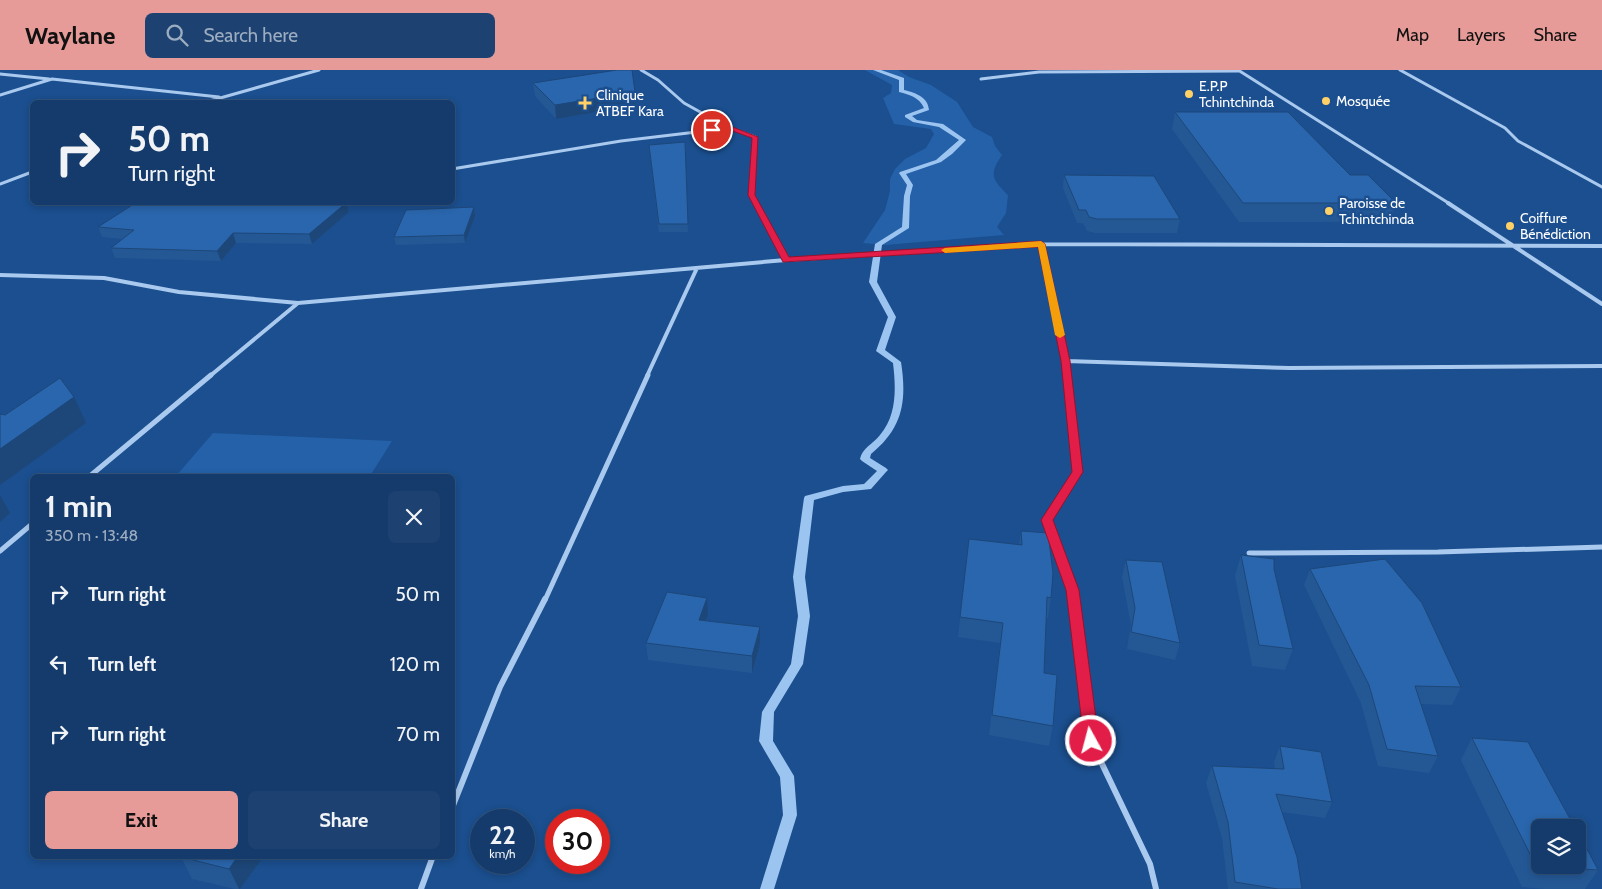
<!DOCTYPE html>
<meta charset="utf-8">
<style>
:root{--surface:#143b6b;--page:#1d4271;--text:#f1f3f6;--muted:#9dadc1;--line:#33557e;--accent:#e69b98}
body{margin:0;font-family:Cabin,sans-serif;background:var(--page);color:var(--text);height:100vh;display:flex;flex-direction:column;font-size:19px;white-space:nowrap}
*{box-sizing:border-box;margin:0}
p{font-size:16px;color:var(--muted)}
.icon{flex:none;width:28px;height:28px;fill:none;stroke:currentColor;stroke-width:2;stroke-linecap:round;stroke-linejoin:round}
.map{position:relative;flex:1;overflow:hidden}
.panel{position:absolute;left:30px;top:404px;width:425px;height:385px;display:flex;flex-direction:column;background:var(--surface);border-radius:8px;box-shadow:0 2px 8px #0003,0 0 0 1px var(--line)}
.panel>*{flex:none}
.hud{position:absolute;left:30px;top:30px;width:425px;height:105px;border-radius:8px;box-shadow:0 2px 8px #0003,0 0 0 1px var(--line);background:#143b6b;color:var(--text);overflow:hidden}
.tools{position:absolute;left:1531px;top:749px;display:grid;gap:10px}
.tools a{display:grid;place-items:center;width:55px;height:55px;border-radius:8px;background:var(--surface);box-shadow:0 2px 8px #0003,0 0 0 1px var(--line);font-size:25px}
.speed{position:absolute;left:470px;top:739px;display:flex;gap:10px;font-size:25px;font-weight:700;text-align:center}
.speed>*{display:grid;place-content:center;width:65px;height:65px;border-radius:50%;background:var(--surface);box-shadow:0 2px 8px #0003,0 0 0 1px var(--line);line-height:1}
.speed small{font-size:12px;font-weight:400}
.speed .limit{border:8px solid #d22;background:#fff;color:#111}
.pin{position:absolute;display:grid;place-items:center;width:42px;height:42px;color:#fff;margin:-21px;border:2px solid #fff;border-radius:50%;box-shadow:0 1px 5px #0007}
.me{position:absolute;width:55px;margin:-28px;rotate:353deg;stroke-linejoin:round;filter:drop-shadow(0 0 4px #0008)}
.turn{display:flex;align-items:center;gap:18px;height:105px;padding:0 15px;font-size:22px}
.turn .icon{width:65px;height:65px;stroke-width:2.5}
.turn b{display:block;font-size:35px;line-height:42px}
.round{display:grid;place-items:center;flex:none;width:52px;height:52px;border-radius:8px;background:var(--page)}
.head{display:flex;align-items:center;justify-content:space-between;height:85px;padding:0 15px}
h1{font-size:30px;font-weight:700;line-height:38px}
.button{display:flex;gap:10px;margin-top:auto;padding:10px 15px}
.button a{flex:1;height:58px;border-radius:8px;background:var(--accent);color:#111;font-size:20px;font-weight:700;line-height:58px;text-align:center}
.button a+a{background:var(--page);color:var(--text)}
ul{padding:0;list-style:none}
li{display:flex;align-items:center;gap:15px;height:70px;padding:0 15px}
li div{flex:1}
li b{display:block;font-size:19px}
li em{font-style:normal}
header{display:flex;align-items:center;gap:30px;box-sizing:border-box;height:70px;padding:0 25px;background:var(--accent);color:#111}
header strong{font-size:24px}
nav{display:flex;gap:28px;margin-inline-start:auto;font-size:18px}
.search{width:350px;height:45px;background:var(--page);display:flex;align-items:center;gap:12px;box-sizing:border-box;padding:0 18px;border-radius:8px;color:var(--muted);font-size:19px}
.map>svg:first-child{display:block}
.green{fill:#2461a8}
.lines{fill:none;stroke-linecap:round;stroke-linejoin:round}
.stream{fill:#9cc4f0;fill-rule:evenodd}
.street-far3{stroke:#a9c9ee;stroke-width:3}
.street-far2{stroke:#a9c9ee;stroke-width:4}
.street-far1{stroke:#a9c9ee;stroke-width:5}
.street{stroke:#a9c9ee;stroke-width:6}
.wall{fill:#245895}
.shaded-wall{fill:#1d4779}
.building{fill:#2a66ad;stroke:#1d4779}
.route{fill:#e11d48;stroke:#92132f}
.slow{fill:#f59e0b}
.poi-dot{fill:#ffd166;stroke:#1b4f8f;stroke-width:2}
.labels{text-anchor:middle;stroke-width:5;stroke-linejoin:round;paint-order:stroke}
.far-poi-label{font-size:14px;fill:#fff;stroke:#1b4f8f;text-anchor:start}
</style>
<header>
<strong>Waylane</strong>
<div class="search"><svg class="icon" aria-label="search" viewBox="0 0 24 24"><circle cx="10" cy="10" r="6"/><path d="M15 15l6 6"/></svg>Search here</div>
<nav><a>Map</a><a>Layers</a><a>Share</a></nav>
</header>
<div class="map">
<svg width="1602" height="819" viewBox="0 0 1602 819">
<rect width="100%" height="100%" fill="#1b4f8f"/>
<!-- green -->
<path class="green" d="M865,0H898L909,7L931,15L957,32L973,57L992,67L995,76L1002,85C988,105 993,110 1008,125L1006,143L997,157L1004,165L885,175L863,173L885,140L890,121V109L895,99L905,89L926,78L934,64L931,59L894,54L883,28L891,23L892,15Z
M213,363L392,371L370,406H176Z"/>
<g class="lines">
<!-- stream -->
<path class="stream" d="M873,0H881L904,8V20C916,23 928,27 929,40L912,46L917,50L943,54L966,70L952,84L941,92L906,104L913,115L910,126L909,158L882,175L877,212L896,247L885,280L901,292C907,331 903,358 871,384L870,388L886,398L888,400L886,402L871,419L843,422L814,430L805,507L810,546L803,594L774,642L773,671L794,706L797,745L774,819H760L783,745L780,707L759,671L762,642L791,594L798,546L793,507L804,428L805,426L843,416L864,414L877,401L862,391L860,389C862,378 873,374 880,365C897,345 896,318 893,293L876,281L888,247L869,212L875,174L902,157L904,126L907,115L899,103L900,102L936,90L959,70L939,57L913,52L905,47V45L924,38C919,27 910,25 899,22V10Z"/>
<!-- street-far3 -->
<path class="street-far3" d="M641,0L658,10L684,33L729,58
M1238,0L1450,134
M1400,0L1505,58L1518,71L1602,117
M0,4L49,9
M981,9L1039,2L1239,1
M0,25L52,9L219,27
M206,32L319,0
M452,99L621,71L730,58L755,67L751,125L756,134
M0,114L32,102"/>
<!-- street-far2 -->
<path class="street-far2" d="M755,133L786,190
M1448,133L1602,234
M1041,174L1068,306
M0,205L104,208L179,222L298,233
M1066,291L1289,298L1602,296
M210,306L298,233L786,190L1041,174L1602,176
M647,306L697,198"/>
<!-- street-far1 -->
<path class="street-far1" d="M1068,305L1078,402L1047,450L1073,520L1074,530
M90,406L211,305
M0,481L32,454
M1249,483L1438,482L1602,477
M545,530L648,305"/>
<!-- street -->
<path class="street" d="M1074,529L1091,671L1150,794L1156,819
M452,738L500,617L545,529
M421,819L433,786"/>
</g>
<!-- wall -->
<path class="wall" d="M533,13L635,22L636,35L556,49L535,26Z
M1175,42L1350,105L1396,133L1390,152H1239L1172,59Z
M685,72L688,162H659L650,83Z
M1064,105L1180,149L1177,163H1095L1087,161L1083,153H1077L1063,118Z
M474,137L475,146L465,173L396,175L394,167Z
M349,142L312,174L236,173L221,191L115,188L111,178L123,169L102,167L98,157Z
M1021,461L1051,528L1048,548H1046L1044,603L1053,656L1049,676L989,665L1000,573L958,567L969,469L1019,475Z
M1241,485L1274,499L1293,579L1285,600L1252,596L1235,506Z
M1126,490L1180,573L1175,590L1127,579L1131,555L1122,507Z
M1310,499L1461,617L1452,635L1421,634L1438,686L1429,703L1378,696L1361,633L1304,515Z
M708,545L706,550L760,574L752,603L648,590L646,573Z
M1472,668L1598,800L1585,819H1545L1522,817L1461,690Z
M1280,676L1332,732L1325,748L1282,742L1302,819H1228L1222,768L1206,713L1212,696L1275,699L1274,692Z
M264,786L240,819H235L192,809L181,787Z"/>
<!-- shaded-wall -->
<path class="shaded-wall" d="M635,22L636,35L556,49L555,35Z
M346,133L349,142L312,174L309,164Z
M474,137L475,146L465,173L464,165Z
M233,163L236,173L221,191L217,181Z
M74,327L86,353L0,415V379Z
M0,425L10,443L0,452Z
M707,528L708,545L700,566L699,550Z
M760,557V574L752,603V586Z
M238,786H264L240,819H239L229,799Z"/>
<!-- building -->
<path class="building" d="M617,0H632L635,22L555,35L533,13Z
M1175,42H1288L1350,105H1368L1396,133H1243Z
M685,72L688,154H659L649,75Z
M1064,105L1154,106L1180,149H1097L1089,147L1086,140H1079Z
M137,132H346V133L309,164L233,163L217,181L111,178L134,160L98,157Z
M474,137L464,165L394,167L406,140Z
M60,308L74,327L0,379V344L5,345Z
M1021,461L1048,463L1053,503L1051,528L1047,527L1044,603L1057,605L1053,656L992,645L1003,553L960,547L969,469L1022,475Z
M1241,485L1274,489V499L1293,579L1259,575Z
M1385,489L1422,533L1461,617L1415,616L1438,686L1387,679L1369,615L1310,499Z
M1126,490L1162,492L1180,573L1131,562L1135,538Z
M667,522L707,528L699,550L760,557L752,586L646,573Z
M1472,668L1528,672L1575,758H1540V795H1578V762L1598,800L1536,796Z
M1280,676L1321,682L1332,732L1276,724L1297,787L1302,819H1278L1235,812L1228,752L1212,696L1284,699Z
M182,786H238L229,799L181,787Z"/>
<!-- route -->
<path class="route" d="M730,56L758,67L755,125L789,187L1041,171L1045,174L1070,291L1083,402L1053,450L1079,520L1099,671L1096,675H1086L1084,671L1066,520L1041,450L1072,402L1061,291L1038,177L783,192L748,125L752,68L730,60L712,62L709,60Z"/>
<!-- slow -->
<path class="slow" d="M1041,171L1045,174L1065,265L1060,268L1055,265L1038,177L945,183L941,180L945,178Z"/>
<!-- markers -->
<g class="poi-dot">
<circle cx="1189" cy="24" r="5"/>
<circle cx="1326" cy="31" r="5"/>
<path d="M582.5 25.5h5v5h5v5h-5v5h-5v-5h-5v-5h5z"/>
<circle cx="1329" cy="141" r="5"/>
<circle cx="1510" cy="156" r="5"/>
</g>
<g class="labels">
<!-- far-poi labels -->
<g class="far-poi-label">
<text x="1199" y="21">E.P.P<tspan x="1199" dy="16">Tchintchinda</tspan></text>
<text x="596" y="30">Clinique<tspan x="596" dy="16">ATBEF Kara</tspan></text>
<text x="1336" y="36">Mosquée</text>
<text x="1339" y="138">Paroisse de<tspan x="1339" dy="16">Tchintchinda</tspan></text>
<text x="1520" y="153">Coiffure<tspan x="1520" dy="16">Bénédiction</tspan></text>
</g>
</g>
</svg>
<div class="tools">
<a><svg class="icon" aria-label="layers" viewBox="0 0 24 24"><path d="M12 4l9 5-9 5-9-5zM3 14l9 5 9-5"/></svg></a>
</div>
<div class="speed"><div>22<small>km/h</small></div><div class="limit">30</div></div>
<div class="pin" style="left:712px;top:60px;background:#d93025"><svg class="icon" aria-label="arrive" viewBox="0 0 24 24"><path d="M6 21V4h12l-3 4 3 4H6"/></svg></div>
<svg class="me" style="left:1091px;top:671px" viewBox="-20 -20 40 40"><circle r="17" fill="#e11d48" stroke="#fff" stroke-width="3"/><path d="M0-11L8 9 0 5-8 9z" fill="#fff"/></svg>
<div class="hud">
<div class="turn"><svg class="icon" aria-label="right" viewBox="0 0 24 24"><path d="M7 20v-9h11M14 6l5 5-5 5"/></svg><div><b>50 m</b>Turn right</div></div>
</div>
<section class="panel">
<div class="head"><div><h1>1 min</h1><p>350 m · 13:48</p></div><a class="round"><svg class="icon" aria-label="close" viewBox="0 0 24 24"><path d="M6 6l12 12M18 6L6 18"/></svg></a></div>
<ul>
<li><svg class="icon" aria-label="right" viewBox="0 0 24 24"><path d="M7 20v-9h11M14 6l5 5-5 5"/></svg><div><b>Turn right</b></div><em>50 m</em></li>
<li><svg class="icon" aria-label="left" viewBox="0 0 24 24"><path d="M17 20v-9H6M10 6l-5 5 5 5"/></svg><div><b>Turn left</b></div><em>120 m</em></li>
<li><svg class="icon" aria-label="right" viewBox="0 0 24 24"><path d="M7 20v-9h11M14 6l5 5-5 5"/></svg><div><b>Turn right</b></div><em>70 m</em></li>
</ul>
<div class="button"><a>Exit</a><a>Share</a></div>
</section>
</div>
